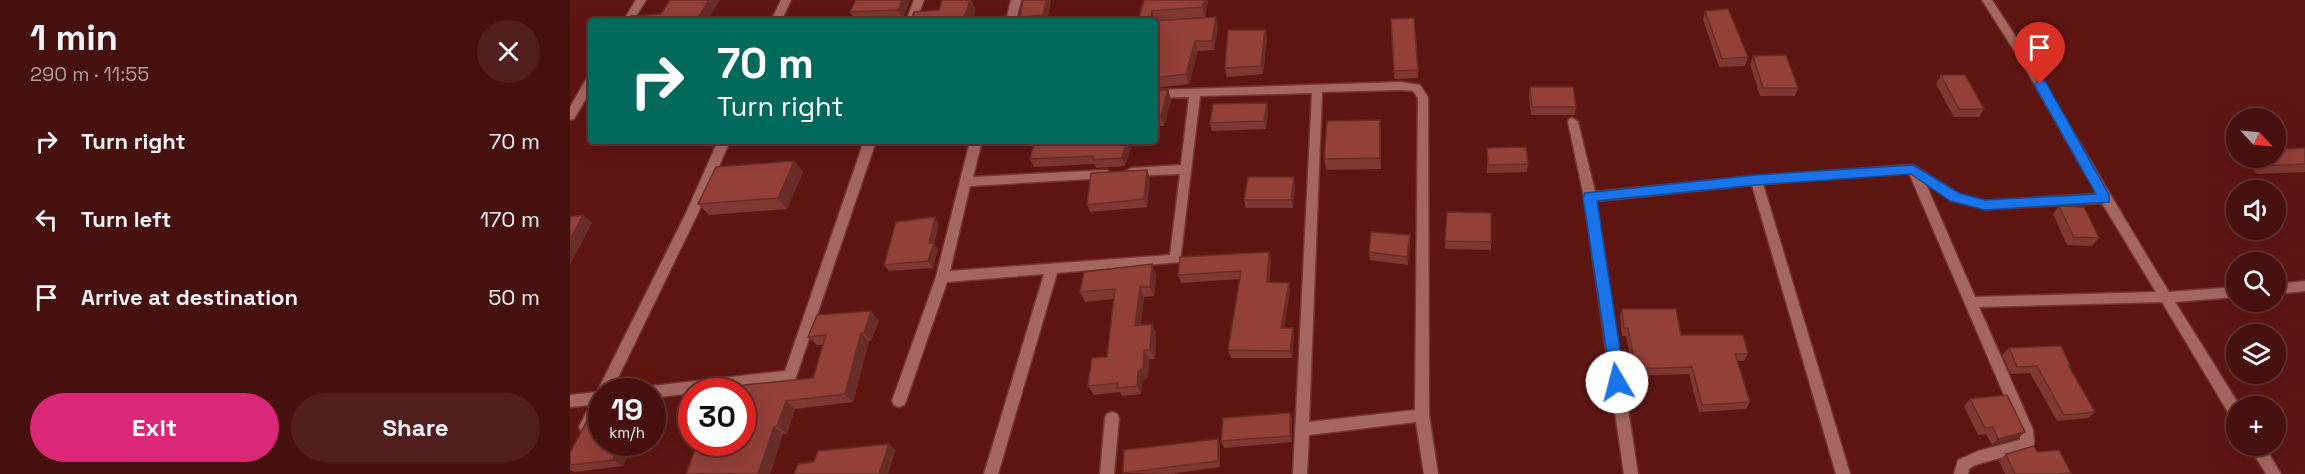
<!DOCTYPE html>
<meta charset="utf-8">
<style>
:root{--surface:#46100e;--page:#501e1c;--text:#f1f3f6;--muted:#b09d9e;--line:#5e302e;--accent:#db2777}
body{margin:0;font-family:"Space Grotesk",sans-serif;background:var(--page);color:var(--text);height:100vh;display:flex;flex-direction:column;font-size:22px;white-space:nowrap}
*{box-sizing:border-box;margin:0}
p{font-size:20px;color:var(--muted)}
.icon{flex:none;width:33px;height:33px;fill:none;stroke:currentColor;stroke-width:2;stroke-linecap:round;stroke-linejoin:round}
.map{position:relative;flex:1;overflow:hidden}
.side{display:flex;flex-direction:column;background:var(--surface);width:570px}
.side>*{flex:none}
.hud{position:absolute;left:18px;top:18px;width:570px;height:126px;border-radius:6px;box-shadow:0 6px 24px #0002,0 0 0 2px var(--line);background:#00695c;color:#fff;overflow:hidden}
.needle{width:39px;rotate:116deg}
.controls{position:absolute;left:1656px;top:108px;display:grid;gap:12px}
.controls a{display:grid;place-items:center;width:60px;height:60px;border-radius:50%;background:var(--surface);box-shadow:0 6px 24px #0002,0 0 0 2px var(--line);font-size:30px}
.speed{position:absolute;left:18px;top:378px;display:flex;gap:12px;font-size:30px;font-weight:700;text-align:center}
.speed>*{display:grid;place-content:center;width:78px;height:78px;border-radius:50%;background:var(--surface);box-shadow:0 6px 24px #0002,0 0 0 2px var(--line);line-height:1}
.speed small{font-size:15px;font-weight:400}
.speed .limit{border:9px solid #d22;background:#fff;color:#111}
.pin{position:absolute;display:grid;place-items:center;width:51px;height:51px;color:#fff;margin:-62px -26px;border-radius:50% 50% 50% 0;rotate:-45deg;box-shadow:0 0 6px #0007}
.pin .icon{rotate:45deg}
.me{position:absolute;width:66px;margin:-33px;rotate:352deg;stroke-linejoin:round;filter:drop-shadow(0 0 4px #0008)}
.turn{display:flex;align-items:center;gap:21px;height:126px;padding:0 30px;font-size:27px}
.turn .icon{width:78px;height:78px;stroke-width:2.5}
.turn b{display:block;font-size:42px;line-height:51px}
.round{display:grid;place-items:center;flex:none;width:63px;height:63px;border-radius:32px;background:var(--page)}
.overview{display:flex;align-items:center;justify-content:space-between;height:102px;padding:0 30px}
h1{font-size:36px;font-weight:700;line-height:45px}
.cta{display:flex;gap:12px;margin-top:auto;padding:12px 30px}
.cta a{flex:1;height:69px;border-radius:36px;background:var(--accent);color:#fff;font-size:24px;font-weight:700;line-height:69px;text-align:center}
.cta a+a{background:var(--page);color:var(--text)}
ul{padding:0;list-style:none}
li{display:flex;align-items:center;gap:18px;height:78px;padding:0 30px}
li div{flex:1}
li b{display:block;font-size:22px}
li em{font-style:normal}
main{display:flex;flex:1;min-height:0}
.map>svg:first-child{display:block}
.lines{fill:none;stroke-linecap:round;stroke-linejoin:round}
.minor-casing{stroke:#763532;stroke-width:3}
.minor{fill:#a36760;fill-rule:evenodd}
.wall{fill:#7e3731}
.shaded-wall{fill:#672d28}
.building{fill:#934039;stroke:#672d28;stroke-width:1.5}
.route{fill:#1a73e8;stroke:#114b97;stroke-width:1.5}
</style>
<main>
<section class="side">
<div class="overview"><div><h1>1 min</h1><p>290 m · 11:55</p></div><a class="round"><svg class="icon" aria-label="close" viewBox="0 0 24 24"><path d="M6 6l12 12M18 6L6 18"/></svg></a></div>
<ul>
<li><svg class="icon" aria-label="right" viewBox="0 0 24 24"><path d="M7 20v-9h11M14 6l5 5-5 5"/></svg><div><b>Turn right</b></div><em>70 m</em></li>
<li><svg class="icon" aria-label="left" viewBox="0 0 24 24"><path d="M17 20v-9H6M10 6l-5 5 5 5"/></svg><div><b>Turn left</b></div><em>170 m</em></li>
<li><svg class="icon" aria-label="arrive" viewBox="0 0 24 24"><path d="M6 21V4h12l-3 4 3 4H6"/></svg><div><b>Arrive at destination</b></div><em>50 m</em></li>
</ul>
<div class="cta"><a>Exit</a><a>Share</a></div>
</section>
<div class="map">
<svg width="1735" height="474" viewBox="0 0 1735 474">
<rect width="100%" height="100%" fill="#5d1512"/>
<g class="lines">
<defs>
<path id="minor" d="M66,0H76L63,21H53Z
M211,0H221L211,21H201Z
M344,0H354L346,21H336Z
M441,0H451L446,21H436Z
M1412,0H1422C1484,95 1539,195 1599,292L1666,287V297L1605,302L1670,406H1666V419L1661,417L1592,302L1409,307L1463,430L1464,444L1462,449L1405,465L1399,469L1398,474H1384L1388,460L1408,451L1450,440L1449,430L1339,173L1193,184L1280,474H1266L1182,185L1026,201L1068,474H1054L1014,197L998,122L999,119L1003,118L1008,122L1025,192L1186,176L1343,165L1389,194L1415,201L1527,194L1454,66ZM1355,182L1381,200L1415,209L1532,203L1586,292L1405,297Z
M21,77V90L4,119L0,120V107L17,78Z
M831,82L850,85L858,97L859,415L868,474H854L846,422L739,435L737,474H723L742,93L630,96L610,262L487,273L428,474H414L474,274L377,282L336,401L334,405L329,407L324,405L322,401L366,277L400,141H412L403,177L537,170L543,174L537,178L400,186L380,271L600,255L610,174L561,176L555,172L561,168L611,165L619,97L585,98V90ZM831,90L843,91L848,98L845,410L739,422L752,92Z
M148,141H160L128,213L41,392H32V411L21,431L16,433L11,431L9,427L20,405L0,407V395L27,392L116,213Z
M294,141H306L225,380L138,392H122V393L82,398V392H75L77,388L82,386L215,371Z
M1735,281V291L1706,294V284Z
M542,412L547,414L549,418L544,474H530L535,418L537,414Z
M1679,446H1694L1711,474H1696Z"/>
</defs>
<!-- minor casing -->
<use href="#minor" class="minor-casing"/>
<!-- minor -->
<use href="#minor" class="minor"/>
</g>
<!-- wall -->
<path class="wall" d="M286,0H340L333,18L285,20L280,12Z
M481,0L477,21H452L450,17Z
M574,0H638L635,17L591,20L648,27L644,50L628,51L619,84L585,88V21Z
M1135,11L1178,57L1175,66L1149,67L1133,19Z
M821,19L848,70V78L824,79Z
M695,30L697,38L693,74L657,77L655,68Z
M1183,56L1228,88L1225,96H1190L1180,64Z
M1371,75L1414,109L1409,117H1384L1366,84Z
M960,87L1006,107L1005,115H961L959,95Z
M585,90H598L601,100L594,126H585Z
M698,111L696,129L642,131L640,123Z
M811,132V169L756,170L754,159Z
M465,141H563L555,166L526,168L525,164L464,167L460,159Z
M917,148L958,164L957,172L917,173Z
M1735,148V172L1687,174L1674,158H1706Z
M224,161L233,172L217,209L139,215L128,204Z
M577,170L580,178L577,207L520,212L517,205Z
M725,185L723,208H676L674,200Z
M1489,206L1529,238L1522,246L1497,245L1483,214Z
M877,212L921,242V250L875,249Z
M369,224L364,244L368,249L363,268L319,271L314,265Z
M840,243L838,265L800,260L799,252Z
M701,260L699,282L719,283L720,290L714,328L724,336L722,358H661L658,350L670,279L611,283L608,275Z
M586,274L584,296L574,297L571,325L582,324L586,333L585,359H579L578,377L572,381L571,394L552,396L550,392L524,395L518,386L537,357L544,299L515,302L510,292Z
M1052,309L1111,335L1178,354L1174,361H1167L1180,402L1176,409L1129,412L1119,374L1064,376L1056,336H1052L1050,316Z
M309,320L301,341H299L283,402L225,409L217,434H213L200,474H116L172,442V392L243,378L253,345H247L238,337Z
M1439,348L1500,365L1499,366L1525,412L1518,418L1487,421L1460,373L1441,374L1432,355Z
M1400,399L1455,432L1448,438L1422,445L1416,434L1408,435L1394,406Z
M720,413L722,420V442L654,448L651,441Z
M32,442H64L53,466L4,472L0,470V453Z
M650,445V467L600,474L553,473Z
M1467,452L1501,473L1500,474H1435L1429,461L1436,454Z"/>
<!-- shaded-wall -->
<path class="shaded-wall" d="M139,0H150L137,21H126Z
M332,0H340L333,18L328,10Z
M400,0H401L406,10L402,21H393Z
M476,0H481L477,21H475L473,15Z
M634,0H638L635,17L632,7Z
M582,11L585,21H581Z
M646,17L648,27L644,50L642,41Z
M695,30L697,38L693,74L691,66Z
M625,41L628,51L619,84L616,74Z
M598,90L601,100L594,126L591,117Z
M697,103L698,111L696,129L694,121Z
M810,120L811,132V169L810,158Z
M557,141H563L555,166L552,158Z
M224,161L233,172L217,209L208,198Z
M577,170L580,178L577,207L574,199Z
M724,177L725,185L723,208L721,200Z
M13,215L22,223L0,265V240Z
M365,217L369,224L364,244L368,249L363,268L358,261L359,243Z
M840,235V243L838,265L837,257Z
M699,252L701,260L699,289L697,282Z
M582,264L586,274L584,296L580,287Z
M719,283L720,290L713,335L711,328Z
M570,287L574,297L569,335L565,326Z
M301,311L309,320L301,341L294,333Z
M582,324L586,333L585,359L580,350Z
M723,328L724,336L722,358L720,351Z
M291,333L299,341L283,402L275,394Z
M574,350L579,359L578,377L572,381L571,394L567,386L568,372Z
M216,401L225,409L217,434L207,426Z
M720,413L722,420V442L720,436Z
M204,427L213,434L200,474H188Z
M1455,432L1448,438L1422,445L1428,439Z
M648,439L650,445V467L648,461Z
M51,442H64L53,466L43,460Z
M319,444L326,450L318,474H309Z"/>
<!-- building -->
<path class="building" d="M100,0H139L126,21H58L61,16L91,14Z
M286,0H332L328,10L280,12Z
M372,0H400L393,21H341L344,12L369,10Z
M453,0H476L473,15L450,17Z
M574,0H634L632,7L582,11L581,21L646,17L642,41H625L616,74L585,78V21H568Z
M1158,9L1178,57L1152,59L1135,11Z
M844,18L848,70L824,71L821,19Z
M658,30H695L691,66L655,68Z
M1216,55L1228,88H1193L1183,56Z
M1371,75H1395L1414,109H1389Z
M960,87H1003L1006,107H962Z
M585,90H598L591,117H585Z
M697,103L694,121L640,123L643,104Z
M810,120V158L754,159L757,121Z
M465,141H557L552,158L523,160L524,156L460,159Z
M956,147L958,164L918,165L917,148Z
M1735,148V164L1695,166L1688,158H1706V149Z
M224,161L208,198L128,204L146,167Z
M577,170L574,199L517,205L521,173Z
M678,177H724L721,200H674Z
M1489,206L1514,207L1529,238L1504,237Z
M877,212L921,213V242L875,241Z
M13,215L0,240V217Z
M365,217L359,243H364L358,261L314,265L326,222Z
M801,232L840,235L837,257L799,252Z
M699,252L697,282L719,283L711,328H723L720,351L658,350L671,271L608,275L610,257Z
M582,264L580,287H570L565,326L582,324L580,350H574L573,368L568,372L567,386L547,388L548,383L518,386L522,358L537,357L545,289L510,292L514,272Z
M1052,309H1106L1111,335H1173L1178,354H1165L1180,402L1132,405L1122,367L1066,369L1058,328H1054Z
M301,311L294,333H291L275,394L216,401L207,426L204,427L188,474H116L128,442H172V392L174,385L243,378L256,335L238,337L247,315Z
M1491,346L1500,365H1498L1525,412L1494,415L1467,366L1447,367L1439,348Z
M1437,395L1455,432L1428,439L1423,427L1415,428L1400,399Z
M32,412V442H51L43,460L0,465V453L21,413Z
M720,413V436L651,441L653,418Z
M648,439V461L553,473L554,450Z
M319,444L309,474H224L228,464L244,462L248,451Z
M1464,446L1467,452L1489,450L1501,473L1488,474H1445L1436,454Z"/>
<!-- route -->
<path class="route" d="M1470,80L1475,81L1539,195V202L1415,210L1380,201L1341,174L1186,185L1027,201L1055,382L1047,388L1042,386L1013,197L1015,193L1186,175L1343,165L1389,193L1415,200L1526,194L1464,84Z"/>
</svg>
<div class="controls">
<a><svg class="needle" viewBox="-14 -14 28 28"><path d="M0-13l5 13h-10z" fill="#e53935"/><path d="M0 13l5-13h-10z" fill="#b09d9e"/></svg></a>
<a><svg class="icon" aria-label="sound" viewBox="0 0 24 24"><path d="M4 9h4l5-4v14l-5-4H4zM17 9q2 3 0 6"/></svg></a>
<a><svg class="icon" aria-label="search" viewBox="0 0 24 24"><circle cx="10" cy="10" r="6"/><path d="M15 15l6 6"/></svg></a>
<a><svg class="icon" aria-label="layers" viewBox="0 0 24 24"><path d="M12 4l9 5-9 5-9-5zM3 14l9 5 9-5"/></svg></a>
<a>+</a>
</div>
<div class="speed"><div>19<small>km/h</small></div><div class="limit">30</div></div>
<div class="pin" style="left:1470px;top:84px;background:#d93025"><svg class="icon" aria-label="arrive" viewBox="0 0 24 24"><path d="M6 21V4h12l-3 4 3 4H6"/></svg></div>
<svg class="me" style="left:1047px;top:382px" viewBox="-20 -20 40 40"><circle r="19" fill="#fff"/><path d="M0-13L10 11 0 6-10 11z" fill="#1a73e8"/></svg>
<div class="hud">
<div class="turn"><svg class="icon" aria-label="right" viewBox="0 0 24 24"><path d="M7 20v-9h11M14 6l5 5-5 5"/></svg><div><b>70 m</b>Turn right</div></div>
</div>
</div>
</main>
